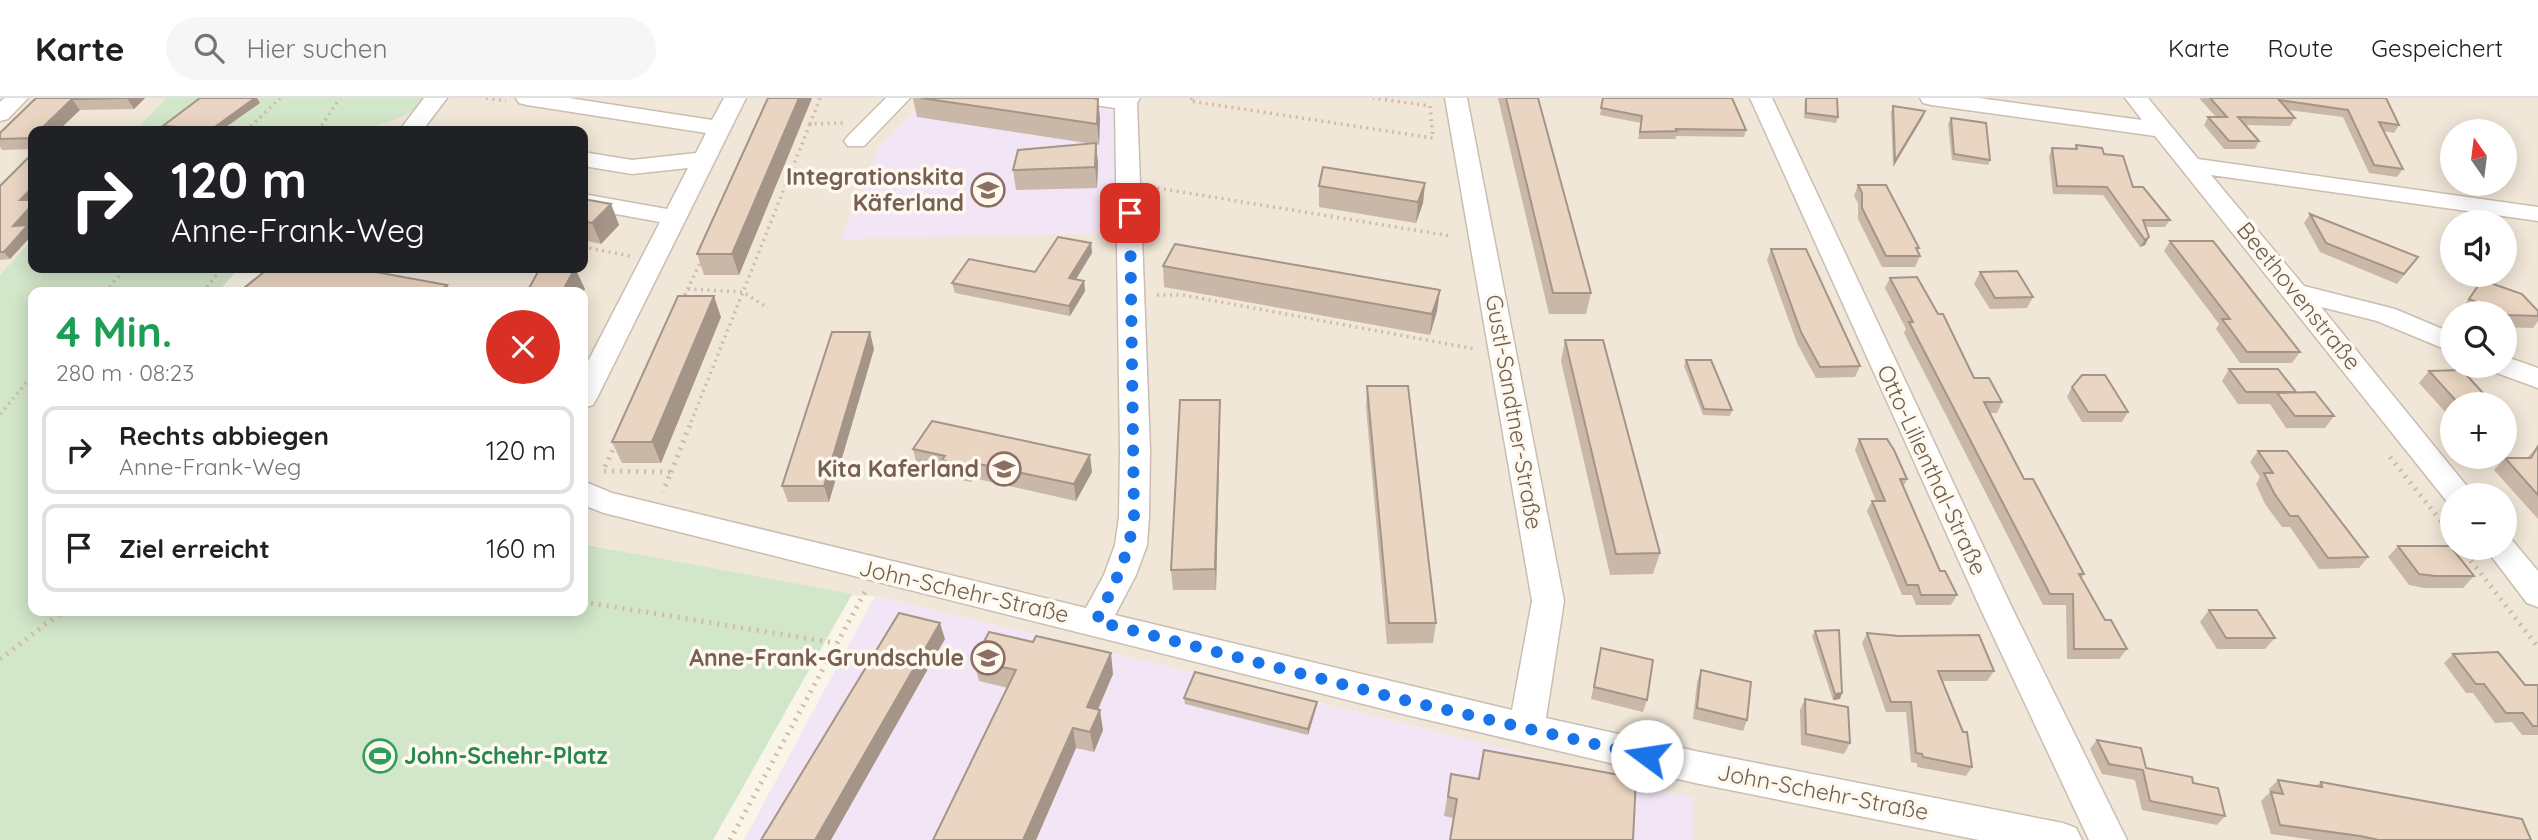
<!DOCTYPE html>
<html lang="de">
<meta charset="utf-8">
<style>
:root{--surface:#fff;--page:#f6f6f6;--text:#202124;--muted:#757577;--line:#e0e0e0}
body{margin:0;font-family:Quicksand,sans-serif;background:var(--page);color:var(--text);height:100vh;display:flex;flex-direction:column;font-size:26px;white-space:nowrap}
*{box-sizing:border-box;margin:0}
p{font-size:23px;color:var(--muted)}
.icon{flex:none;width:38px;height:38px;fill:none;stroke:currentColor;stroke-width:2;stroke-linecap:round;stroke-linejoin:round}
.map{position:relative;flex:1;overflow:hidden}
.panel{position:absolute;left:28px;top:189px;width:560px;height:329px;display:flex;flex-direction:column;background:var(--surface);border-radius:14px;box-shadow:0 4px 18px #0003}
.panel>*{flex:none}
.top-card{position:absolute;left:28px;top:28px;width:560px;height:147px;border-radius:14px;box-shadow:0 4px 18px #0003;background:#202124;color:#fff;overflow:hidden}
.needle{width:46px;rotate:346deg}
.tools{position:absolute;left:2440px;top:21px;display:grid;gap:14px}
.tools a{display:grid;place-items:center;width:77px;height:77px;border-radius:50%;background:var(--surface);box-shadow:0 4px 18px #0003;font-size:35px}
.pin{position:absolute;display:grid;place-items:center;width:60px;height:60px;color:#fff;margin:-30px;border-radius:14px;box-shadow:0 4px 10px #0006}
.me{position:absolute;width:77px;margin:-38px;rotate:284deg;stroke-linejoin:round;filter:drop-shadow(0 0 5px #0008)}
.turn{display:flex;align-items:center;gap:24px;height:147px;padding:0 28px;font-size:32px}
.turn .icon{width:91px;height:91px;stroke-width:2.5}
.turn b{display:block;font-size:49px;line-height:60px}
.round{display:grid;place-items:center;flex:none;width:74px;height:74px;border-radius:37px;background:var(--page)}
.head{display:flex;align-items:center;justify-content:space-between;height:119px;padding:0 28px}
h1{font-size:42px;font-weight:700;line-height:52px;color:#1e9e55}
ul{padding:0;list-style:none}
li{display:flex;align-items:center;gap:21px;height:88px;margin:0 14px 10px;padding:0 14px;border:4px solid var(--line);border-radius:14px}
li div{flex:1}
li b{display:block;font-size:26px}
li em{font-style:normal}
header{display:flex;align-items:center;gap:42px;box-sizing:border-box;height:98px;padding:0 35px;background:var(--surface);border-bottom:2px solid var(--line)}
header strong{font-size:33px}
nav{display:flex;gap:38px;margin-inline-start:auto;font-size:24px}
.search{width:490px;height:63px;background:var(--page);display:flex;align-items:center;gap:18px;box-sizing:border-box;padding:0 24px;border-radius:38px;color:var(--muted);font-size:26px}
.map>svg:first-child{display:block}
.residential{fill:#f1e7d8;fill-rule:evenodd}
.education{fill:#f2e5f6}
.green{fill:#d2e6c9}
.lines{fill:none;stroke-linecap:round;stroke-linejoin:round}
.minor-casing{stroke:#cbbdb0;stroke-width:3}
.path-far1{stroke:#d1bba7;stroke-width:3.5;stroke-dasharray:2 4.5;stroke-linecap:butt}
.path{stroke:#d1bba7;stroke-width:5;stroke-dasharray:2 6;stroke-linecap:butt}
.minor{fill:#fff;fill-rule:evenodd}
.wall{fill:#c9b7a7}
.shaded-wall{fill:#a49588}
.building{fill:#ead5c2;stroke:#a49588;stroke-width:2}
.route{stroke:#1a73e8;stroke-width:12;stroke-dasharray:0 21.6}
.labels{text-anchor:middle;stroke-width:7;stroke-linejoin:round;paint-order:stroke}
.education-label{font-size:23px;font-weight:bold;fill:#785e54;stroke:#fdf9ef;text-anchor:end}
.street-label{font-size:23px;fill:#715e4f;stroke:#fdf9ef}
.leisure-label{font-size:23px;font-weight:bold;fill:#27864d;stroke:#fdf9ef;text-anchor:start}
</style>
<header>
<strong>Karte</strong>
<div class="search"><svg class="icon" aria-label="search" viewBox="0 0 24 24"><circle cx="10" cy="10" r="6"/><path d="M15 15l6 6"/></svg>Hier suchen</div>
<nav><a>Karte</a><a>Route</a><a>Gespeichert</a></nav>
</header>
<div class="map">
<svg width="2538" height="742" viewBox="0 0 2538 742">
<rect width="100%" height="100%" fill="#faf5e9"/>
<!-- residential -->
<path class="residential" d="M0,0H166L135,33H33V141L0,177Z
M334,0H2538V742H1693V700L1395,623L875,498L833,497L583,445V194H403L292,170H583V33H312ZM2452,33H2504V86H2452ZM2452,124H2504V177H2452ZM2452,215H2504V268H2452ZM2452,306H2504V359H2452ZM2452,397H2504V450H2452Z"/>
<!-- education -->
<path class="education" d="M927,0H1057L1116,10V135L841,141L878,50Z
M875,498L1395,623L1693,700V742H744Z"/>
<!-- green -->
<path class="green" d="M166,0H428C412,21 368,31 343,33H135Z
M33,141V170H239L218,194H33V513H583V446L852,496L713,742H0V177Z"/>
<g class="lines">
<defs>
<path id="minor" d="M4,0H28L8,21L0,23V4Z
M424,0H447L422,33H399Z
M516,0H569L712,22L724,0H746L597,300L593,307L583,310V273L660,124L583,110V96L667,111L688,70L632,76L583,68V54L632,62L696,55L706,35L527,7L519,5Z
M886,0H910L864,48H848L844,43L848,38Z
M1079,0H1140L1137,5L1150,352L1149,419L1147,447L1136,477L1115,517L1512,612L1532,503L1445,0H1467L1564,503L1546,620L1695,653L2063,725L2076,730L2082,742H1979L1695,685L1407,617L604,415L583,407V383L612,395L1086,510L1104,477L1115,447L1119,419L1120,352L1115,10L1082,5Z
M1750,0H1772L2014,514L2127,742H2089L1982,514Z
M1920,0H1979L2142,22L2125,0H2148L2198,61L2538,109V123L2211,77L2304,188L2395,211L2452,235V254L2377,223L2321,209L2474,397H2452V406L2448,405L2155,38L1931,7L1923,5Z
M2504,258L2538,270V290L2494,274L2491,268H2504Z
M2504,439L2512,442L2538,473V509L2527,505L2485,450H2504Z"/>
</defs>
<!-- minor casing -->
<use href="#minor" class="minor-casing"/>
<!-- path-far1 -->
<path class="path-far1" d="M486,0L506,3
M820,0L810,26L844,25
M1192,0L1190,3L1433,40L1430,8L1373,0
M246,33L280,0
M318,33L340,0
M1151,89L1451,138
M583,149L630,158
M688,191L743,194L768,210
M105,194L126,170
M203,194L222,170
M1157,197H1183L1475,251
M682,203L702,161
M0,316L33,277
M691,324L810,26"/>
<!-- path -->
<path class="path" d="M616,345L603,373L671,374L663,394
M2390,359L2452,437
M671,374L692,322
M2486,389L2493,397
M2504,411L2519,429
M2461,450L2538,549
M583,504L836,545
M0,561L63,513
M730,742L866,492"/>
<!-- minor -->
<use href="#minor" class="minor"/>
</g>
<!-- wall -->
<path class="wall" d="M36,0H145L134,11L80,12L33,33V51L2,52L0,49V35Z
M768,0H812L739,177H704L697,156Z
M913,0H1092L1098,1L1100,21L1099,47L1096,46L1098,66L1097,90L1016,92L1013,72L1093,46L917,19Z
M1498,0H1538L1591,195L1586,216H1549Z
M1603,0L1746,32L1744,39L1676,38V41H1638L1641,25L1600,17Z
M1805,0H1837L1838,19L1836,25L1804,20Z
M2199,0H2386L2399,27L2394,35L2384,33L2403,71L2397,79L2369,75L2343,19L2288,12L2295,20L2290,28L2245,27L2259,43L2255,51H2224L2204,27L2208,19H2216Z
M260,5L220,33H167L163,28Z
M1893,8L1925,13L1923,19L1893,69L1891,14Z
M1951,20L1990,62L1988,67L1952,62L1948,26Z
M2076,47L2104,56L2133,89L2170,122L2165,129H2146L2149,139L2145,147L2140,149L2103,97L2053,96L2049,58L2052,50L2074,51Z
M1425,85L1423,105L1416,125L1319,109V88Z
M1858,87L1919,150L1917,153L1920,158L1915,169H1882L1858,121V105L1854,98Z
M0,88L33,120L27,127L33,134V136L10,161L0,162Z
M583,101L611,106L619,127L601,146L583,142Z
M2310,116L2418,159L2397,186L2320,154L2304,125Z
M2170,143L2300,254L2292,265H2240L2216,231L2219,226L2164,153Z
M1091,145L1092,155L1076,182L1084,183L1085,193L1070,218L955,195L952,185L1035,174Z
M1771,151L1860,268L1855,279L1816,280L1797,245L1767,162Z
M1163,168L1440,192L1437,213L1430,237L1164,189Z
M1980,174L2033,199L2027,210L1990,211L1974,186Z
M1890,180L1974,280L2002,304L1997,315H1990L2024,381L2084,476L2081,480L2105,522L2127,551L2119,561H2067L2066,507H2043L1904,235L1906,231L1885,190Z
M2482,182L2538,213V223L2533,230L2504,229V215H2467L2460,213Z
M721,219L661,365H622L612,344Z
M1565,242L1660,455L1653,476L1610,477L1561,263Z
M874,251L829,404H788L782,388Z
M1686,262L1732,312L1730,318L1703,317L1684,268Z
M2229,271L2296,294L2334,318L2325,330H2286L2270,306H2238L2222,283Z
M2429,273L2492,305L2490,306H2452V317H2448L2419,285Z
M1367,288L1436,525L1433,545L1387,546L1366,309Z
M2072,289L2128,314L2122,324H2082L2067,299Z
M1220,302V323L1216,492H1173L1171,472Z
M1859,341L1907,381L1903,389L1940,473L1957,497L1951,507H1916L1912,497H1902L1867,413L1872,403H1876L1855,352Z
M2538,348V421L2494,372L2505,360H2527Z
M913,351L1092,374L1076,403L973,380L971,384L946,379L945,374L917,368Z
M2258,353L2368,459L2359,470L2319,471L2290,429H2282L2265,406L2256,386L2260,379L2250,364Z
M2398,448L2474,478L2463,490H2424L2409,487L2388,459Z
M2209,512L2275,540L2265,551H2217L2200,524Z
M1815,533L1840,601L1833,602L1812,538Z
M1867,535L1994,573L1987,583H1942L1972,669L1966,678L1917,669V665L1911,664L1906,614H1886L1862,545Z
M1601,550L1647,602L1643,614L1591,601Z
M2453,556L2525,587H2538V637H2522L2512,624L2495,625L2473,595H2466L2444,565Z
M974,563L1113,576L1098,612L1103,632L1094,654L1076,650L1036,742H933L1008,590L979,583Z
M1701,572L1747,622L1743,633L1693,621L1697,584Z
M1184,600L1317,604L1316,610L1308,637L1185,606Z
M1805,601L1850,645L1844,656L1801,647L1800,612Z
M2097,642L2146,670L2193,685L2225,718L2217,727L2142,712L2135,682L2102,676L2090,651Z
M1484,652L1633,742H1450L1453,720L1444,718L1451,676L1478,681Z
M2278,682L2316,688L2321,684L2531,742H2314L2271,736L2261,703L2270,694L2269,691Z"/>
<!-- shaded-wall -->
<path class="shaded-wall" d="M127,0H145L134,11Z
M255,0H257L260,5L220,33H213L212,31Z
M799,0H812L739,177L732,156Z
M72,1L80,12L58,33H39Z
M1098,1L1100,21L1099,47L1097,26Z
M1925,13L1923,19L1893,69L1895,63Z
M1096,45L1098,66L1097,90L1095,69Z
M1425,85L1423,105L1416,125L1418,104Z
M33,89V103L20,102Z
M33,106V120L20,136L13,128Z
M611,106L619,127L601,146L592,125Z
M28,127L33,134V136L10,161L4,154Z
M2149,139L2145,147L2140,149L2145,142Z
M1091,145L1092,155L1070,190L1069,180Z
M575,170L585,191L583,195L562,194Z
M1084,183L1085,193L1070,218L1069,208Z
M447,187L451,194H439Z
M1440,192L1437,213L1430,237L1432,216Z
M714,198L721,219L661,365L652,344Z
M870,234L874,251L829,404L824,388Z
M1220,302V323L1216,492L1215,471Z
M1090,357L1092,374L1076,403L1074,386Z
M970,364L973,380L971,384L967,368Z
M940,525L945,541L831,742H815Z
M1111,555L1113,576L1090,629L1087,609Z
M1842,595L1840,601L1833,602L1835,596Z
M1317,604L1316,610L1308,637V631Z
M1100,612L1103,632L1094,654L1090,634Z
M1073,630L1076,650L1036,742H1023Z"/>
<!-- building -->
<path class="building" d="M36,0H127L72,1L39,33H33V40L0,41V35Z
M200,0H255L212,31L163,28Z
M768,0H799L732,156H697Z
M921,0H1092L1098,1L1097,26Z
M1506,0H1538L1591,195H1553Z
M1603,0H1732L1746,32L1676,31L1677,33L1640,34L1642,18L1601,10Z
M1806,0H1837L1838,19L1806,15Z
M2210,0H2386L2399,27L2379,24L2403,71L2374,67L2348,12L2279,2L2295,20L2238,19L2259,43H2229L2208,19H2227Z
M1893,8L1925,13L1895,63Z
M1951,20L1986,25L1990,62L1954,56Z
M1096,45L1095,69L1013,72L1018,52Z
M2076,47L2102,50L2104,56L2123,58L2133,89H2143L2170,122H2143L2149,139L2145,142L2107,89L2057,88L2052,50L2077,51Z
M33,55V89L20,102H33V106L13,128L28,127L4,154H0V88Z
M1323,69L1425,85L1418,104L1319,88Z
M1858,87H1886L1919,150H1916L1920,158H1886L1862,110V95Z
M583,101L611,106L592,125L583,123Z
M2310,116L2418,159L2404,176L2326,145Z
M1058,139L1091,145L1069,180L1084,183L1069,208L952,185L969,161L1035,174Z
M2170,143H2213L2300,254H2247L2222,221H2230Z
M1175,146L1440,192L1432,216L1163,168Z
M1771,151H1806L1860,268L1820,269L1801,234Z
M269,170H354L447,187L439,194H239Z
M540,170H575L562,194H527Z
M2017,173L2033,199L1995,200L1980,174Z
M1917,179L1938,216H1943L1974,280H1989L2002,304H1984L2024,381H2033L2084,476H2079L2105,522H2111L2127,551H2074L2073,496H2050L1909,224H1913L1890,180Z
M2482,182L2522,196L2538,213V218L2508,217L2469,201Z
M678,198H714L652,344H612Z
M832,234H870L824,388H782Z
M1565,242H1603L1660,455L1616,456Z
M1686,262H1711L1732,312L1704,311Z
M2229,271H2278L2296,294H2246Z
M2462,272L2492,305H2458L2429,273Z
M2082,277H2105L2128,314H2088L2072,289Z
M1367,288H1408L1436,525H1389Z
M2315,294L2334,318H2295L2277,295Z
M1180,302H1220L1215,471L1171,472Z
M932,323L1090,357L1074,386L970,364L967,368L942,362L945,358L913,351Z
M1859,341H1887L1894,352L1907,381H1900L1940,473H1945L1957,497H1921L1918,487H1907L1872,403H1885Z
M2538,348V397L2505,360H2531Z
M2258,353H2287L2368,459L2328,460L2298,418H2290L2274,395L2264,375H2273Z
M2398,448H2450L2474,478H2435L2419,476Z
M2209,512H2257L2275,540H2226Z
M899,515L940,525L815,742H761Z
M1839,532L1842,595L1835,596L1815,533Z
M989,534L1033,544L1036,538L1111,555L1087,609L1100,612L1090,634L1073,630L1023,742H933L1016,572L974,563Z
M1867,535L1899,538L1979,537L1994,573H1938L1963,634H1967L1972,669L1923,659L1922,656L1916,655L1911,604H1891Z
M1601,550L1653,562L1647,602L1594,589Z
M2498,554L2525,587H2538V628H2533L2523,615H2506L2484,586H2476L2453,556Z
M1701,572L1751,584L1747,622L1697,610Z
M1195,574L1317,604L1308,631L1184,600Z
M1805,601L1848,609L1850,645L1806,636Z
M2097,642L2141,650L2146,670L2192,679L2193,685L2218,690L2225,718L2150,703L2143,672L2109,666Z
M1484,652L1636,680L1633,742H1450L1457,701L1448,699L1451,676L1479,681Z
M2278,682L2322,689L2321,684L2522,721L2531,742H2379L2360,738L2280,727L2271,694L2283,696Z"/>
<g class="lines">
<!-- route -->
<path class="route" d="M1130,115L1134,418C1129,458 1114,488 1096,523L1408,603L1647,658"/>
</g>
<!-- icons -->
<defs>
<symbol id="school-ring" viewBox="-11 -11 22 22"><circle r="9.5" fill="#fdf9ef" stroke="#8d6e63" stroke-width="1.5"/><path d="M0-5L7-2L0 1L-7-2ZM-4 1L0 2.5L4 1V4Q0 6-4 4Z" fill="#8d6e63"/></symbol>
<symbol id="stadium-ring" viewBox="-11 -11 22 22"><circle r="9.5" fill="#fdf9ef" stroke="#2e9e5b" stroke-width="1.5"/><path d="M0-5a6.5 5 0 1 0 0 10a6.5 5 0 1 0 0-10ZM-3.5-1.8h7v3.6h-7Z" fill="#2e9e5b"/></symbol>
</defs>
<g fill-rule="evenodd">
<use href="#school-ring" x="969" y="73" width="38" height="38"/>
<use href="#school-ring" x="985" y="352" width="38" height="38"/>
<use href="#school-ring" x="969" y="541" width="38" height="38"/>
<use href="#stadium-ring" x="361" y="639" width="38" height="38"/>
</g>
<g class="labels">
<!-- education labels -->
<g class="education-label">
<text x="964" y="87">Integrationskita<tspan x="964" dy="26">Käferland</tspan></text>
<text x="979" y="379">Kita Kaferland</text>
<text x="964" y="568">Anne-Frank-Grundschule</text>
</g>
<!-- street labels -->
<g class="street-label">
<text transform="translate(2299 198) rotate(51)" y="8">Beethovenstraße</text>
<text transform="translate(1514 314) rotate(80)" y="8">Gustl-Sandtner-Straße</text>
<text transform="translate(1932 372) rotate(65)" y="8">Otto-Lilienthal-Straße</text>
<text transform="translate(964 493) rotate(13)" y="8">John-Schehr-Straße</text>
<text transform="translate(1823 694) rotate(11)" y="8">John-Schehr-Straße</text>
</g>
<!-- leisure labels -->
<g class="leisure-label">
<text x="404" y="666">John-Schehr-Platz</text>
</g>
</g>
</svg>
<div class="tools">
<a><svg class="needle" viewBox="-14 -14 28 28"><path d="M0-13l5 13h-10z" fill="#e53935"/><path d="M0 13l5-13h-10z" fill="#757577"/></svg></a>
<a><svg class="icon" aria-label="sound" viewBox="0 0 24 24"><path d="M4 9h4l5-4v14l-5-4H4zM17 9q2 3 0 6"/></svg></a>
<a><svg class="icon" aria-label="search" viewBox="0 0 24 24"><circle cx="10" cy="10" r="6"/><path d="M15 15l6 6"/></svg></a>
<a>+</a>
<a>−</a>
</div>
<div class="pin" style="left:1130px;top:115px;background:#d93025"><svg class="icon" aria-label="arrive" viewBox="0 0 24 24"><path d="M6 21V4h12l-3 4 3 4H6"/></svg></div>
<svg class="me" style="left:1647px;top:658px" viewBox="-20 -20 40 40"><circle r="19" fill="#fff"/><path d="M0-13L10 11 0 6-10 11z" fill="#1a73e8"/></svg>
<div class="top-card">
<div class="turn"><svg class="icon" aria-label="right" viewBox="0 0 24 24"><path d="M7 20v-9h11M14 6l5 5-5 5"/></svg><div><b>120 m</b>Anne-Frank-Weg</div></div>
</div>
<section class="panel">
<div class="head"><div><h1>4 Min.</h1><p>280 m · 08:23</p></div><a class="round" style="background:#d93025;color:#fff"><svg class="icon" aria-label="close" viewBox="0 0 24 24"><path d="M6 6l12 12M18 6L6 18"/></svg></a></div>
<ul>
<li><svg class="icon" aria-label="right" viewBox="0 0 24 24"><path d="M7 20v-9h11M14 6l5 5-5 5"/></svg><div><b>Rechts abbiegen</b><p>Anne-Frank-Weg</p></div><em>120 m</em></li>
<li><svg class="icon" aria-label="arrive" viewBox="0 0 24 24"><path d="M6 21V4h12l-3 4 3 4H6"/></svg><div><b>Ziel erreicht</b></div><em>160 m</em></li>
</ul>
</section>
</div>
